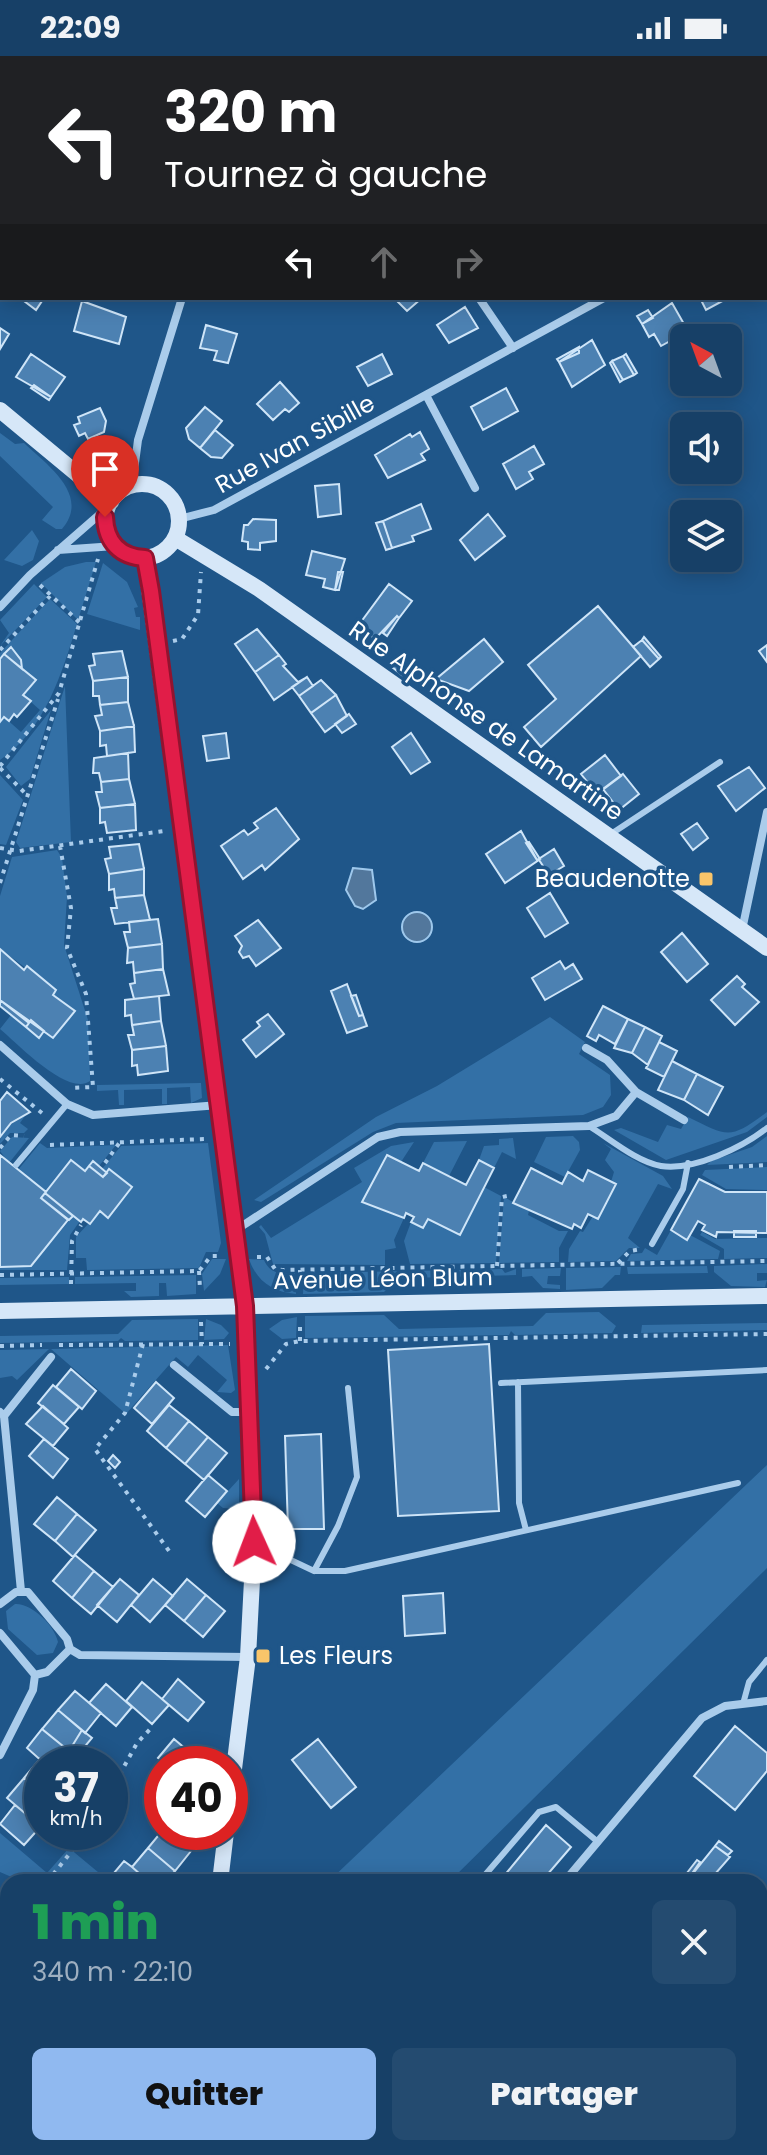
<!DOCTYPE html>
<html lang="fr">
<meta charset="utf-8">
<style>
:root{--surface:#174067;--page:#244b70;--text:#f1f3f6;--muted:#9eafc0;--line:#36597b;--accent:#90b9f0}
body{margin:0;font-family:Poppins,sans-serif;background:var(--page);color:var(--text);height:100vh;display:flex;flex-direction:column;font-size:30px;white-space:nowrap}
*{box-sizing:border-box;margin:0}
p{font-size:26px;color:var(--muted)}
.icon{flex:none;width:44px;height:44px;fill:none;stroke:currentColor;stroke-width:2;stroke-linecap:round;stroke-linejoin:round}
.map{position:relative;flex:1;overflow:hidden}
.sheet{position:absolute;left:0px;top:1818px;width:768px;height:282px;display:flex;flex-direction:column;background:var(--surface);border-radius:24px 24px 0 0;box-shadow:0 4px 20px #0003,0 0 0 2px var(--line)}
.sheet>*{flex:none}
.hud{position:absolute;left:0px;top:0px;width:768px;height:244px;box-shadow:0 4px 20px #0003,0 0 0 2px var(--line);background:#202124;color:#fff;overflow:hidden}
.needle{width:52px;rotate:319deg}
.tools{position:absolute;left:670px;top:268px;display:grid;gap:16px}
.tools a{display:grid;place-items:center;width:72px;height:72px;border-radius:12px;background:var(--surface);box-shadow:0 4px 20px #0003,0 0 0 2px var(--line);font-size:40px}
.speed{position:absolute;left:24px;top:1690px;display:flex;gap:16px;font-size:40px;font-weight:700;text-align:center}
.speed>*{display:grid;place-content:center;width:104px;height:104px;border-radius:50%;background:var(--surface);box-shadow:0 4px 20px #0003,0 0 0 2px var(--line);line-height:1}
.speed small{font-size:20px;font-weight:400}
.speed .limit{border:12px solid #d22;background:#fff;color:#111}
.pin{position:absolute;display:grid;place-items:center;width:68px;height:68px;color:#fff;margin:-82px -34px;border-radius:50% 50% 50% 0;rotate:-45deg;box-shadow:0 0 8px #0007}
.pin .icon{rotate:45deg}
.me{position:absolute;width:88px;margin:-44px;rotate:358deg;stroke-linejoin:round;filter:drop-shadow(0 0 6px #0008)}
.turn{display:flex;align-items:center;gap:28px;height:168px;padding:0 32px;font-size:36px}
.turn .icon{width:104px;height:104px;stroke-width:2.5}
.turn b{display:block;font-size:56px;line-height:68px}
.lanes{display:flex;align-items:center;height:76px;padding:0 32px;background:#0003;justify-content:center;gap:40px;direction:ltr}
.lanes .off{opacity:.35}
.round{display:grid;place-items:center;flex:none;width:84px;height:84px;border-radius:12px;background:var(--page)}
.head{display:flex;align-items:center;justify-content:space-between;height:136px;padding:0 32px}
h1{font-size:48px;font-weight:800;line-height:60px;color:#1e9e55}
.primary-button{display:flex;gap:16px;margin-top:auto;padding:16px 32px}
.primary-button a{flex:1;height:92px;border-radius:12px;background:var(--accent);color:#111;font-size:32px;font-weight:800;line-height:92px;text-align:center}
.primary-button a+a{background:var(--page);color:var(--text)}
.status{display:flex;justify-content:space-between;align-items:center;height:56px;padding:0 40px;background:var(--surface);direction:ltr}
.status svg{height:22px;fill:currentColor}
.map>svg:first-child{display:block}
.green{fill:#3370a6}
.water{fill:#52779c;stroke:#9ec8ec;stroke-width:2}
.building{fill:#4c81b2;stroke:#cfe5f8;stroke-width:2}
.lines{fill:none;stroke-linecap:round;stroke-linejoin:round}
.path{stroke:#aacceb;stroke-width:4;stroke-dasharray:4 6;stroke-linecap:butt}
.lane{stroke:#aacceb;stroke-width:6}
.street{stroke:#aacceb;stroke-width:8}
.secondary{stroke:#d6e7f8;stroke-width:16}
.route-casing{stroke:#92132f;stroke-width:20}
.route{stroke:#e11d48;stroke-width:14}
.poi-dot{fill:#f9c56a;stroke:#1f5689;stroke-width:3}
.labels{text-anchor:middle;stroke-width:7;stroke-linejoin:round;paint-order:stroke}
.street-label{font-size:24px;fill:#fff;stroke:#1f5689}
.poi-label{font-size:24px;fill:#fff;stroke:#1f5689;text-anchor:end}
</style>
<div class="status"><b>22:09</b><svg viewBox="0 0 49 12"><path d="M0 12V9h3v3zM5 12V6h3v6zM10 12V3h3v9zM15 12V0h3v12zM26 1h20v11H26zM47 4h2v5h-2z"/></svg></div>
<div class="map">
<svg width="767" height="2099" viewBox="0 0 767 2099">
<rect width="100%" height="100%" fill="#1f5689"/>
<!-- green -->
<path class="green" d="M0,377L15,388L24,387C47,409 91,439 62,473H56L42,464L53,451L0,400Z
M32,474L39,485L33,504L22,510L4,504Z
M86,506H96L78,564L41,527L65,511Z
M103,507L127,526L138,551L134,552L136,561H140V574L87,558Z
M34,528L47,541L0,590L9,577L0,564Z
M50,543L77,568C62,617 45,674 0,704V666L4,661L21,676L40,654L23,639C22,621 25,604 11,591L0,603V597Z
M65,630L71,786L20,792L16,786Z
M51,654L30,723L21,730L6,711Z
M0,719L23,744L6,789L0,788Z
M57,794L62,802L67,841L64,889L88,964L90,1021V1025C68,1041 18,988 0,973L11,959L38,981L44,975L53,982L75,956L53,939L56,934L0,893V840L12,801Z
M550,961L585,986L579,998L610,1019L611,1039L603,1051L583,1059L396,1067L373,1076L261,1146L254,1144L376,1061L437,1030Z
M201,1027L202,1042L191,1047L190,1031L167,1032V1048H162V1033L124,1034V1049H119L118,1034L97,1035V1029Z
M767,1056V1061L747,1076L666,1104L614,1074L621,1072L658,1086L667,1069L681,1073L688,1061C729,1081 729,1084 767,1056Z
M25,1060L20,1067L28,1073L24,1077H10L0,1088C0,1073 13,1067 25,1060Z
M573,1080L579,1086L580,1094L565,1121L534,1106L546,1081Z
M767,1080V1106L707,1109L711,1105L752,1091Z
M12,1081L29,1082L9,1107L0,1095Z
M513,1082L516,1103L502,1096L494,1112L479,1104L484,1090L499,1089V1083Z
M467,1085L449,1120L423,1107L434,1086Z
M414,1086L401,1106L386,1099L363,1146L404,1162L394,1184L396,1192L385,1194V1209L273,1208L265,1178L259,1171L261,1169L271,1182L362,1126L354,1112L391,1090Z
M40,1087L47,1092L116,1089L99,1110L93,1106L85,1115L71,1104L46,1136L18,1114Z
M208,1087L221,1187L218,1196H206L199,1212L87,1214L86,1202H76V1181L100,1155L108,1161L132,1132L110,1114L107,1117L102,1113L121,1090Z
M603,1087L663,1120L672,1133L658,1128L628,1182L640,1192H629L616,1205L568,1206L569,1193L580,1175L583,1176L593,1160L598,1163L616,1129L611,1126L614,1116L605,1104L611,1093Z
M767,1111V1134L726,1133L702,1119L705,1114Z
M484,1131L501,1140L496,1207L410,1208L404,1185L411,1166L423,1172L428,1163Z
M504,1141L529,1155L528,1159L559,1175H568L559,1192V1206L499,1207Z
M73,1160L80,1165L70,1179L67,1214H0V1211L31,1210Z
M671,1174L687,1183L690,1179L720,1195L718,1203L627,1205L631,1198L642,1197L645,1192L657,1199Z
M702,1176L715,1183L767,1182V1202L724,1203V1193L700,1179Z
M212,1203H226L220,1218L204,1235L202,1218Z
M249,1203L264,1204C270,1218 281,1218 295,1217L296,1238C273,1236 257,1226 249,1203Z
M767,1208V1217H757V1225L767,1224L765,1231L731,1230L714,1216V1210Z
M707,1210L708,1217L628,1218L627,1211Z
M621,1211L620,1219H615L602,1232L566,1234V1212Z
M561,1212L560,1220H548L547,1228L560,1229V1233L543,1232L532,1220L522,1221V1213Z
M502,1213L505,1217L516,1213V1219L409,1222V1215Z
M403,1215V1223H378L379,1231L390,1230L384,1236L303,1238L304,1217L315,1216L316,1221L321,1217Z
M196,1219V1238L167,1240L166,1227H159V1240L131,1241L124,1235H136V1227L75,1228V1221Z
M69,1221V1228L0,1229V1222Z
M599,1256L616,1270L612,1277L515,1279L511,1275L509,1279L305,1282V1260L384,1259L399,1273L533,1270L546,1257Z
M297,1261L296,1282L282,1283L269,1273L282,1264Z
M198,1263V1284L125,1285L121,1282L118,1285L0,1287V1280L118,1278L132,1264Z
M206,1263L221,1269L229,1277L224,1283L204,1284Z
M767,1267V1274L641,1277L642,1269Z
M228,1289L235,1334L231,1337L217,1336L227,1324L198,1299L188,1311L176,1301L126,1358L51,1293Z
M49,1293L17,1324L12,1320L0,1322V1294Z
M767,1409V1512L449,1826H328Z
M239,1423V1453L223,1452L217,1447Z
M15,1548C32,1547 55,1570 58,1586L53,1597L37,1599L8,1573L6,1555Z
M0,1777L47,1817L69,1792L110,1826H23L0,1816Z
M47,2092H113L109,2099H43Z"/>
<!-- water -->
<path class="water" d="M353,812L372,814L376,844L363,853L355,850L346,834Z
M402 871a15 15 0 1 1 30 0a15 15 0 1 1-30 0Z"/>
<!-- building -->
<path class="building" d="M117,0H151L153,2H115Z
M492,0H530L529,2Z
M20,242H44L36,254Z
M394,242H422L407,255Z
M700,242H728L706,254Z
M82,245L126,261L119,288L74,275Z
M672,247L688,275L661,290L654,278L649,281L642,268Z
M465,251L478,272L449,287L437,269Z
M648,254L653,262L642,268L637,260Z
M206,269L237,278L228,307L214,304L217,295L200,292Z
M0,272L9,278L0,293Z
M592,284L605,309L572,331L559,306Z
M579,291V297L559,306L557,303Z
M31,298L65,321L51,341L16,321Z
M382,298L392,318L368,330L357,311Z
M626,298L637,317L634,319L623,300Z
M623,300L634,319L623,324L612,305Z
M612,305L623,324L620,326L610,307Z
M280,326L299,347L289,356L285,353L273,364L257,348Z
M34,329L51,341L49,344L31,332Z
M506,332L518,355L483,374L471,351Z
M205,351L222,365L200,392L189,383L186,372Z
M100,352L106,365L104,376L88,383L85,377L79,380L74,369L80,367L78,361Z
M215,374L233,389L222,402L211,401L200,392Z
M420,376L429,393L421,398L425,404L388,422L375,399L410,378L412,381Z
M534,390L544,408L529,416L533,423L516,433L503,408Z
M339,428L341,458L318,461L315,430Z
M421,448L431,473L412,480L414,485L392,492L383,465Z
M488,458L505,480L475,504L460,484Z
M253,463L276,464V485L260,487V494L248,493V486L242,485L244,469H248Z
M383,465L392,492L386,494L376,467Z
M312,495L345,503L335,534L323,531L325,523L306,519Z
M338,516H343L339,534H335Z
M389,528L412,545L399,562L397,560L375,583L358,570Z
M598,550L641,600L541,691L524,671L556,643L528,609Z
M397,560L399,562L387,580L383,577Z
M257,573L279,599L255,616L235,588Z
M644,581L661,601L659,603L642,584Z
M484,583L503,606L469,635L436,623Z
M642,584L659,603L650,611L633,591Z
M767,589V606L759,595Z
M11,591L21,604L22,613L4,598Z
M122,595L128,621L93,625L89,610L95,609L93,598Z
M4,598L36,624L23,639L31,645L17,661L14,658L9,665L4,661L0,666V603Z
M279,599L286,608L283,610L298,626L307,621L274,644L255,616Z
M396,604L407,612L402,619L392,611Z
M128,621V646L100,649L99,640H93V625Z
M307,621L313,630L299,640L292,631Z
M321,624L336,639L311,657L299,640Z
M336,639L347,660L325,676L311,657Z
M128,646L134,670L100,675L95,660L102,659L100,649Z
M349,658L356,668L342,677L335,668Z
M134,670L135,696L107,700L106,689L100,690V675Z
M226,677L229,702L207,705L203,680Z
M411,677L430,706L411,718L392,691Z
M128,697L129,723L101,726L99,717H93L94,702Z
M605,699L621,720L597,738L581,718Z
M749,711L765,732L736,755L718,730Z
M623,718L639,738L619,754L603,733Z
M129,723L135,748L100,752L96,736H102L101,726Z
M135,748L136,774L107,777L105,766L100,767V752Z
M276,752L299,783L265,814L262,809L243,823L221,790L244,774L248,779L258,772L254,767Z
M697,767L708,782L693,794L681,778Z
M521,775L537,804L554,793L564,810L549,819L539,804L505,827L486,798Z
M529,786L540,803L537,804L526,787Z
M139,788L144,813L109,818L105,803L111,802L109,791Z
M144,813V839L115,842L114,833L109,834V818Z
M550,837L568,867L545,881L527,852Z
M144,839L150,864L115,868L111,852H117L115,842Z
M158,863L162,888L128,892L124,876H130L129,866Z
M258,864L281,892L256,910L249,900L243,902L239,896L242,890L235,880Z
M682,877L708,908L687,926L661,896Z
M162,888L163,913L134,917L133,906L127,907L128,892Z
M0,893L24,914L27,910L56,934L53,939L75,955L53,982L0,944Z
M560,905L565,913L573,908L582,923L545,944L532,922Z
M163,913L169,939L134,943L130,928L135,927L134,917Z
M737,920L745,928L742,931L759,946L735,969L711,944Z
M347,928L359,960L363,959L367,970L347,977L331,935Z
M356,939L363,959L359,960L351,940Z
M159,940L161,965L132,969L131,959L125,960V944Z
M0,944L29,967L26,971L0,950Z
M603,950L628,963L615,988L599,979L596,985L587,980Z
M268,958L284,978L256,1001L243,984L260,970L257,966Z
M628,963L645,971L632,997L614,992Z
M31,964L44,975L39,982L26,971Z
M161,965L166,990L132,994L128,979H134L132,969Z
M645,971L662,980L648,1009L632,997Z
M659,986L677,995L664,1021L646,1012Z
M166,990L168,1015L138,1019L137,1009L132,1010V994Z
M672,1005L697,1018L684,1044L658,1034Z
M697,1018L723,1031L708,1059L684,1044Z
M7,1036L30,1056L11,1067L0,1081V1045Z
M0,1099L46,1136L41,1142L68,1164L31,1210L0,1211Z
M387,1099L419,1115L423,1107L466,1129L479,1104L494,1112L460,1179L428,1163L423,1172L411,1166L414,1161L406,1157L404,1162L362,1146Z
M71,1104L85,1115L89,1110L103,1121L109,1113L132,1131L108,1162L100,1155L90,1168L83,1163L81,1166L45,1137Z
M93,1105L107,1117L103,1121L89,1110Z
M531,1112L562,1128L568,1116L583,1125L588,1114L616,1128L598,1163L588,1158L581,1172L574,1168L572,1173L513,1147Z
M699,1123L725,1136H767V1177L717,1176L716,1181L702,1174L705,1169L698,1165L687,1184L671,1174Z
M45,1137L73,1160L69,1164L41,1142Z
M734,1175H756V1181H734Z
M489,1288L499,1455L398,1460L388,1294Z
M71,1313L96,1335L82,1353L56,1331Z
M156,1326L174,1342L152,1368L134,1352Z
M53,1329L79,1351L64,1368L38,1347Z
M169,1349L189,1365L166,1392L147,1375Z
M43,1350L68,1372L53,1390L26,1368Z
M189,1365L208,1381L185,1408L166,1392Z
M321,1378L324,1473H288L285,1380Z
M208,1381L227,1397L204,1424L185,1408Z
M44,1383L68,1403L53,1422L29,1400Z
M113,1399L120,1406L115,1412L108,1405Z
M208,1419L227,1435L205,1461L186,1445Z
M57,1441L77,1458L55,1485L34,1468Z
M77,1458L96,1474L73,1501L55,1485Z
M75,1499L94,1515L72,1542L53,1525Z
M94,1515L113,1531L91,1558L72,1542Z
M120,1523L139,1539L117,1566L97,1549Z
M153,1523L173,1540L150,1566L131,1549Z
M187,1523L206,1539L184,1565L165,1549Z
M443,1537L445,1577L405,1580L403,1540Z
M206,1539L225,1555L203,1581L184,1565Z
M178,1623L204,1646L188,1665L162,1643Z
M142,1626L169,1649L152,1668L126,1645Z
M106,1628L132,1651L116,1670L89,1647Z
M75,1635L101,1657L85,1677L58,1654Z
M58,1654L82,1674L69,1695L42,1673Z
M735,1670L767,1697V1715L735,1754L694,1720Z
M42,1673L69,1695L59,1708H45L27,1692Z
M82,1674L92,1682L76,1701L69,1695Z
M174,1683L200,1705L198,1708H165L158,1702Z
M318,1683L356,1731L331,1752L292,1704Z
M40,1703L45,1708H42V1738L24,1722Z
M24,1722L42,1738V1753L33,1764L7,1742Z
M15,1749L41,1770L24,1789L0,1768Z
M546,1769L571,1791L541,1826H499Z
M162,1775L168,1776L191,1795L175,1815L148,1792Z
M168,1776H196L184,1789Z
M719,1785L732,1795L728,1799L715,1790Z
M715,1790L730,1801L715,1818L722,1826H686Z
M148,1792L175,1815L165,1826H149L132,1811Z
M697,1804L700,1806L686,1826H680Z
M124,1805L132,1811L149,1826L108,1824Z
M766,2030L767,2081L760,2090V2038Z
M0,2035L8,2041V2073L0,2067Z
M411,2092H453L448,2099H405Z
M716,2092H758L752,2099H711Z"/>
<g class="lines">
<!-- path -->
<path class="path" d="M40,529L80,567
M173,585L182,583L198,559L201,516
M0,594L50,540
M0,710L59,637L98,503
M0,712L28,740
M60,790L71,852L67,892L86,938L93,1031L70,1032
M0,792L19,795L164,775
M0,827L58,643
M0,1023L42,1057
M50,1089L205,1083
M0,1092L11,1079L24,1080
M105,1107L120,1086
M729,1111L767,1109
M257,1201H267L275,1213L282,1214L767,1205
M618,1207L630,1195L642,1193
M497,1210L502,1141L507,1140
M300,1214V1231
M199,1215L200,1233
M0,1219L199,1215L211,1200H220
M71,1228L72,1185L81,1169
M201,1266L202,1288
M300,1285V1267
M143,1288L125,1357L95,1393L172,1499
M59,1289L230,1288
M0,1290L42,1289
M266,1313L286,1288L300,1285L767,1278
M110,1736L137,1687L153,1670
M47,1826L87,1776
M543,2092L551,2099"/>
<!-- lane -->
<path class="lane" d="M611,778L720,706
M589,1070C610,1083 637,1106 661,1110C694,1115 743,1091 767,1072
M16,1109L67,1048
M652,1188L683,1133L688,1107
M518,1326L519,1447L526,1474
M501,1327L767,1314
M257,1488L314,1515H345L738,1427
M314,1515L338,1470L357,1421L348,1332
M743,1648L749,1626L767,1604
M479,1826L539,1756L556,1751L598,1786
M462,2099L468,2092"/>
<!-- street -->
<path class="street" d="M598,0L601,2
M41,2L43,0
M252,2L253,0
M0,44L2,42
M766,116L767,117
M766,154L767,153
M479,242L513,292
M426,339L475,432
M132,430L138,384L182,242
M179,463L214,454L604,242
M58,494L115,490
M0,551L30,519L108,451
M742,874L767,756
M0,989L67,1048L93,1059L219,1049
M586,992L607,1004L636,1036L684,1064
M236,1174L378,1081L400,1076L589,1070L616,1060L636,1036
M174,1309L232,1356H249
M0,1356L4,1360L21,1535
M4,1360L51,1301
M0,1548L16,1536H28L67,1583L70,1593L47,1616L35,1619L0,1577
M70,1593L80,1599L248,1601
M0,1699L33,1634L35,1619
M564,1826L702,1662L725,1650L767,1645
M0,1837L8,1840
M760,1874L767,1872
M760,1942L767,1933
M246,2099L254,2092
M627,2099L634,2092"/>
<!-- secondary -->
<path class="secondary" d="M0,354L111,446
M105 465a37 37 0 1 1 74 0a37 37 0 1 1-74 0Z
M175,482L259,533L767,892
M145,502L245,1250L254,1486L248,1601L230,1745
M0,1255L767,1240
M220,1826L226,1776
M168,2099L170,2092"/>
</g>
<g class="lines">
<defs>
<path id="route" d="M105,461C106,486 120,501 145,502L151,535L245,1250L254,1486"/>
</defs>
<!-- route casing -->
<use href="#route" class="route-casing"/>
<!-- route -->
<use href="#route" class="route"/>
</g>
<!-- markers -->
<g class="poi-dot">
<rect x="698" y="815" width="16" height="16" rx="4"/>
<rect x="255" y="1592" width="16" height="16" rx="4"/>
</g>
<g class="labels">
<!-- street labels -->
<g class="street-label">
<text transform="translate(295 388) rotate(-29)" y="8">Rue Ivan Sibille</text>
<text transform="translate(486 665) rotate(35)" y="8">Rue Alphonse de Lamartine</text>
<text transform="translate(383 1223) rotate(-1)" y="8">Avenue Léon Blum</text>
</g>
<!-- poi labels -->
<g class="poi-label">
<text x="690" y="831">Beaudenotte</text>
<text x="279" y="1608" text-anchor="start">Les Fleurs</text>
</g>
</g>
</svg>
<div class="tools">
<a><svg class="needle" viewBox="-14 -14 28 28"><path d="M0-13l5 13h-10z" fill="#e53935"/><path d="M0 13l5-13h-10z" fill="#9eafc0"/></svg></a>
<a><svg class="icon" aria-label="sound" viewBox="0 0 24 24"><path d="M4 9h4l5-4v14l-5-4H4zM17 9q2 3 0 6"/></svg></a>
<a><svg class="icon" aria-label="layers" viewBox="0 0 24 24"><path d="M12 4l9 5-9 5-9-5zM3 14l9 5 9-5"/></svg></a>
</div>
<div class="speed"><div>37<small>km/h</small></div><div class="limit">40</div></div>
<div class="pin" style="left:105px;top:461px;background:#d93025"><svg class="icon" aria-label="arrive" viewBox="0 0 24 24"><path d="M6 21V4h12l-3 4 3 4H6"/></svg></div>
<svg class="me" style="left:254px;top:1486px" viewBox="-20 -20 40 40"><circle r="19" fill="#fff"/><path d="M0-13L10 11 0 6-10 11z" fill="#e11d48"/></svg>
<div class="hud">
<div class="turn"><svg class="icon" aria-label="left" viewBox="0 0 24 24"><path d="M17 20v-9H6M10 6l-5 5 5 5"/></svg><div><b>320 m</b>Tournez à gauche</div></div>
<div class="lanes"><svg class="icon" aria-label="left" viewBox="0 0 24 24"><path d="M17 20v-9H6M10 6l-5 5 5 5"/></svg><svg class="icon off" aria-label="ahead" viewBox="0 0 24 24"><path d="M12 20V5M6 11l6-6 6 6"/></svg><svg class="icon off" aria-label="right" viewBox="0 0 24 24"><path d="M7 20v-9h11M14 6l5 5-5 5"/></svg></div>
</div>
<section class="sheet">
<div class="head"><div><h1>1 min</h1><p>340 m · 22:10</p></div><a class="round"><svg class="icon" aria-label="close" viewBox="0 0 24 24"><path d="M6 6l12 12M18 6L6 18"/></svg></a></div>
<div class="primary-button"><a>Quitter</a><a>Partager</a></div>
</section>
</div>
